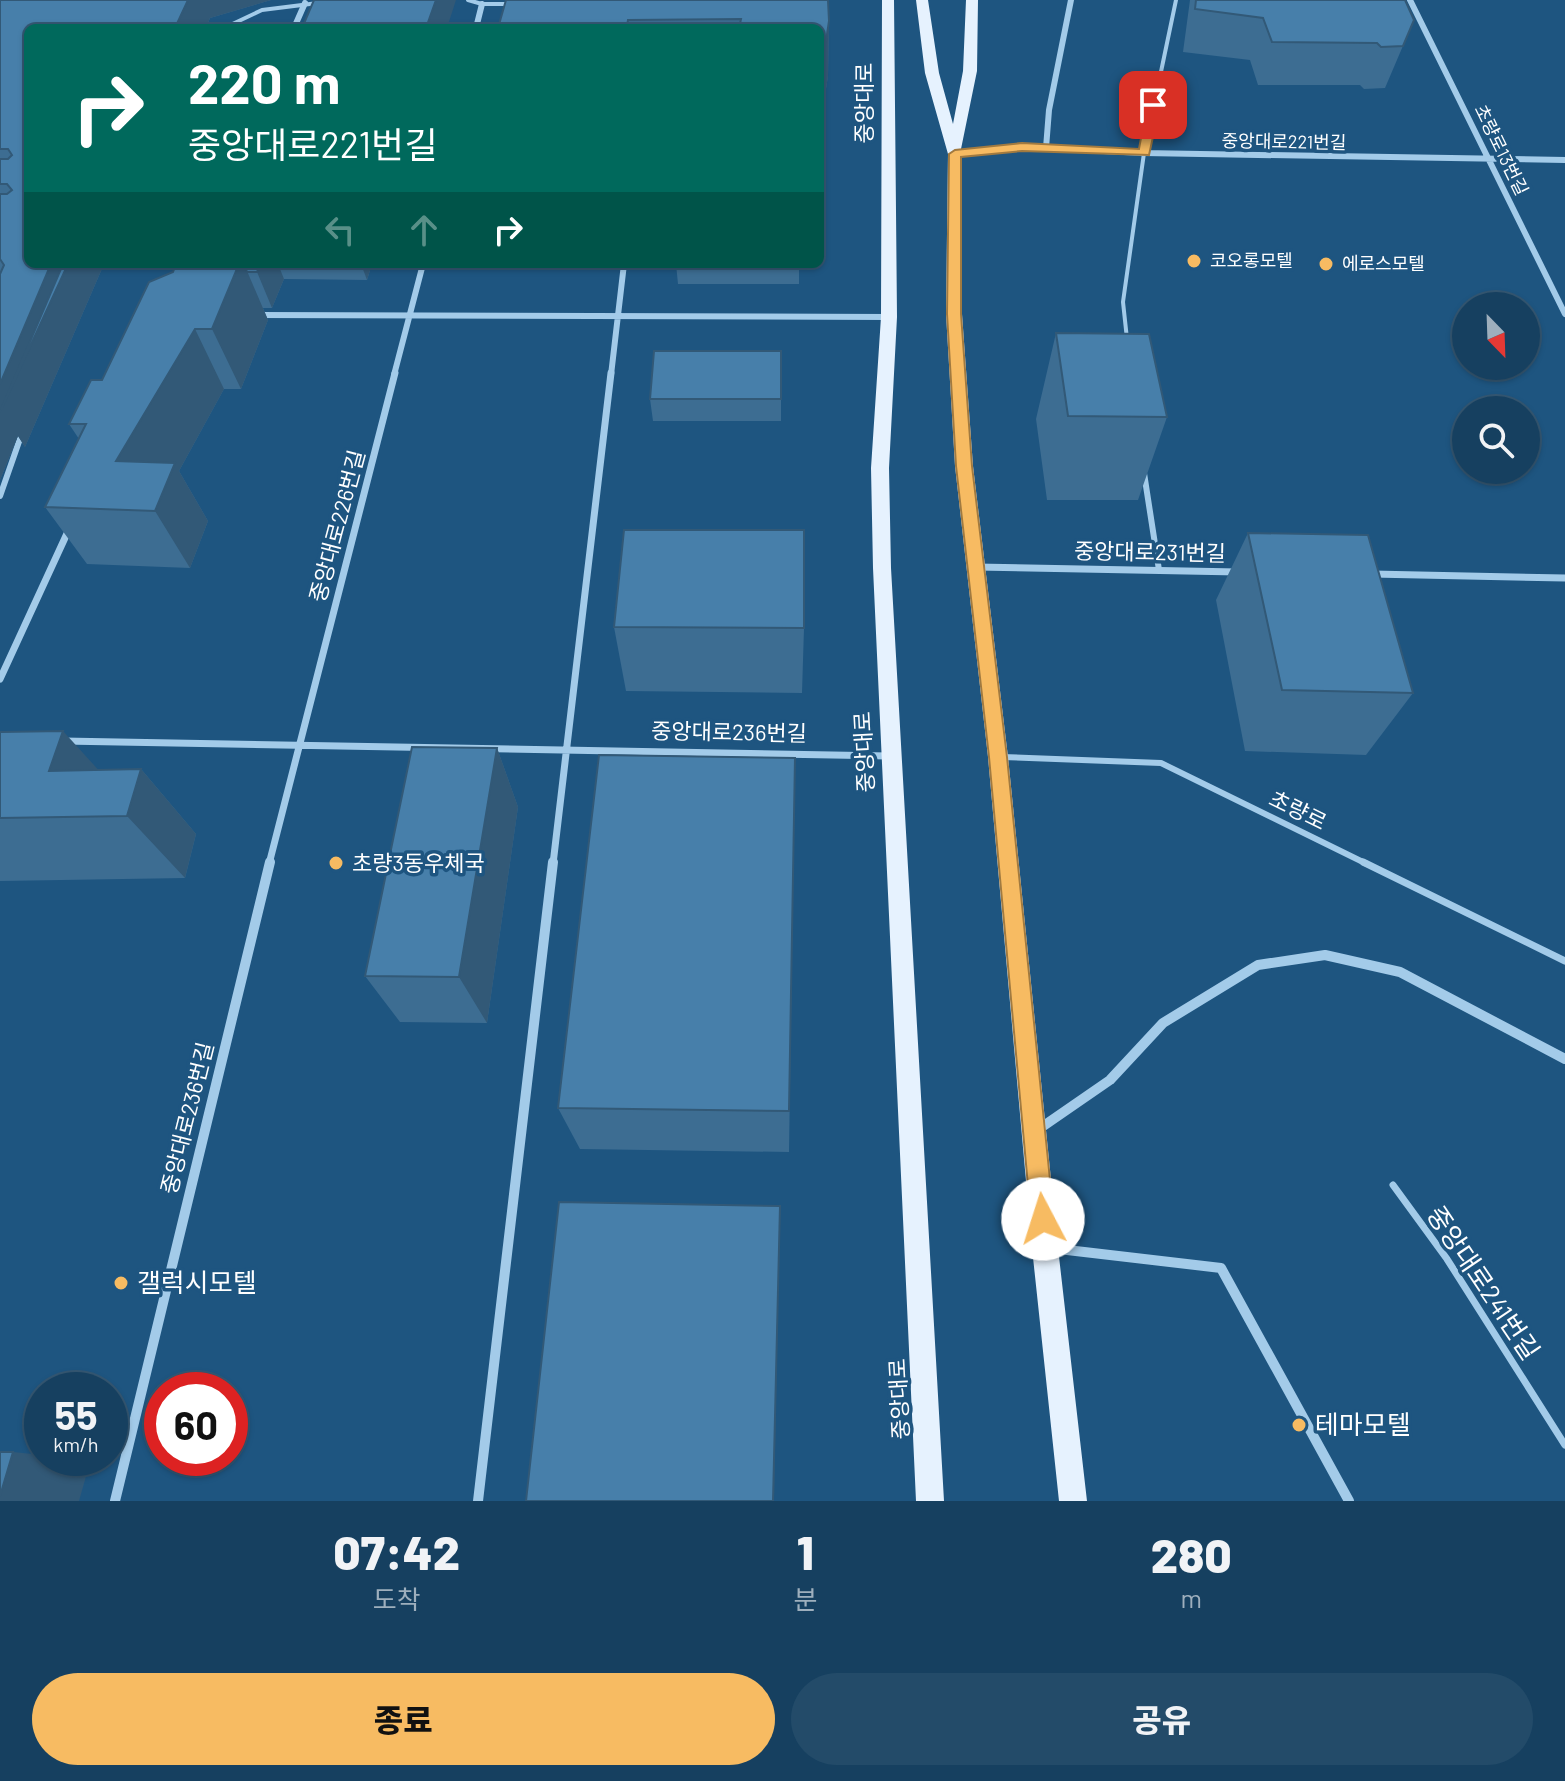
<!DOCTYPE html>
<html lang="ko">
<meta charset="utf-8">
<style>
:root{--surface:#164060;--page:#234b69;--text:#f1f3f6;--muted:#9eafbd;--line:#355975;--accent:#f7bb62}
body{margin:0;font-family:Barlow,"Noto Sans KR",sans-serif;background:var(--page);color:var(--text);height:100vh;display:flex;flex-direction:column;font-size:30px;white-space:nowrap}
*{box-sizing:border-box;margin:0}
p{font-size:26px;color:var(--muted)}
.icon{flex:none;width:44px;height:44px;fill:none;stroke:currentColor;stroke-width:2;stroke-linecap:round;stroke-linejoin:round}
.map{position:relative;height:1501px;overflow:hidden}
.sheet{display:flex;flex-direction:column;background:var(--surface);flex:1}
.sheet>*{flex:none}
.banner{position:absolute;left:24px;top:24px;width:800px;height:244px;border-radius:12px;box-shadow:0 2px 6px #0004,0 0 0 2px var(--line);background:#00695c;color:#fff;overflow:hidden}
.needle{width:52px;rotate:157deg}
.buttons{position:absolute;left:1452px;top:292px;display:grid;gap:16px}
.buttons a{display:grid;place-items:center;width:88px;height:88px;border-radius:50%;background:var(--surface);box-shadow:0 2px 6px #0004,0 0 0 2px var(--line);font-size:40px}
.speed{position:absolute;left:24px;top:1372px;display:flex;gap:16px;font-size:40px;font-weight:700;text-align:center}
.speed>*{display:grid;place-content:center;width:104px;height:104px;border-radius:50%;background:var(--surface);box-shadow:0 2px 6px #0004,0 0 0 2px var(--line);line-height:1}
.speed small{font-size:20px;font-weight:400}
.speed .limit{border:12px solid #d22;background:#fff;color:#111}
.pin{position:absolute;display:grid;place-items:center;width:68px;height:68px;color:#fff;margin:-34px;border-radius:16px;box-shadow:0 4px 12px #0006}
.me{position:absolute;width:88px;margin:-44px;rotate:355deg;stroke-linejoin:round;filter:drop-shadow(0 0 6px #0008)}
.turn{display:flex;align-items:center;gap:28px;height:168px;padding:0 32px;font-size:36px}
.turn .icon{width:104px;height:104px;stroke-width:2.5}
.turn b{display:block;font-size:56px;line-height:68px}
.lanes{display:flex;align-items:center;height:76px;padding:0 32px;background:#0003;justify-content:center;gap:40px;direction:ltr}
.lanes .off{opacity:.35}
.eta{display:flex;justify-content:space-evenly;align-items:center;height:136px;text-align:center}
.eta b{font-size:48px;font-weight:800;line-height:56px}
.button{display:flex;gap:16px;margin-top:auto;padding:16px 32px}
.button a{flex:1;height:92px;border-radius:48px;background:var(--accent);color:#111;font-size:32px;font-weight:800;line-height:92px;text-align:center}
.button a+a{background:var(--page);color:var(--text)}
.map>svg:first-child{display:block}
.lines{fill:none;stroke-linecap:round;stroke-linejoin:round}
.service-far2{stroke:#a3cbe9;stroke-width:4}
.service-far1{stroke:#a3cbe9;stroke-width:6}
.service{stroke:#a3cbe9;stroke-width:7}
.minor-far2{stroke:#a3cbe9;stroke-width:6}
.minor-far1{stroke:#a3cbe9;stroke-width:7}
.minor{stroke:#a3cbe9;stroke-width:10}
.primary{fill:#e6f2fe;fill-rule:evenodd}
.wall{fill:#3d6d92}
.shaded-wall{fill:#325977}
.building{fill:#477faa;stroke:#325977;stroke-width:2}
.route{fill:#f7bb62;stroke:#a17a40;stroke-width:2}
.poi-dot{fill:#f7bb62;stroke:#1e5580;stroke-width:3}
.labels{text-anchor:middle;stroke-width:7;stroke-linejoin:round;paint-order:stroke}
.far-street-label{font-size:18px;fill:#fff;stroke:#1e5580}
.far-poi-label{font-size:18px;fill:#fff;stroke:#1e5580;text-anchor:start}
.street-label{font-size:22px;fill:#fff;stroke:#1e5580}
.poi-label{font-size:22px;fill:#fff;stroke:#1e5580;text-anchor:start}
.near-poi-label{font-size:26px;fill:#fff;stroke:#1e5580;text-anchor:start}
.near-street-label{font-size:26px;fill:#fff;stroke:#1e5580}
</style>
<div class="map">
<svg width="1565" height="1501" viewBox="0 0 1565 1501">
<rect width="100%" height="100%" fill="#1e5580"/>
<g class="lines">
<!-- service-far2 -->
<path class="service-far2" d="M468,0L482,4H512
M224,28L262,10L318,3
M1127,339L1123,302L1144,153L1176,0"/>
<!-- service-far1 -->
<path class="service-far1" d="M1144,473L1159,570
M0,496L22,433
M1002,757L1161,763L1367,864"/>
<!-- service -->
<path class="service" d="M1363,862L1565,961
M1393,1185L1447,1259L1565,1445"/>
<!-- minor-far2 -->
<path class="minor-far2" d="M1410,0L1565,314
M294,28L305,3
M476,28L482,4
M1046,148L1049,110L1071,0
M955,154L1022,147L1144,153L1565,160
M257,315L889,317
M394,375L423,264
M611,375L624,264"/>
<!-- minor-far1 -->
<path class="minor-far1" d="M976,567L1238,572
M1372,574L1565,578
M0,679L70,527
M63,741L889,756
M269,864L395,373
M553,864L611,373"/>
<!-- minor -->
<path class="minor" d="M1039,1129L1110,1080L1163,1023L1258,965L1325,955L1400,972L1565,1059
M1050,1248L1221,1268L1349,1501
M115,1501L270,862
M478,1501L553,862"/>
<!-- primary -->
<path class="primary" d="M882,0H894L897,317L889,468L891,568L944,1501H916L873,568L871,468L881,317Z
M916,0H928L939,73L953,124L963,71L966,0H978L977,71L961,149L962,314L973,466L1008,757L1058,1248L1087,1501H1059L1032,1248L988,757L955,466L946,314L948,154L925,73Z"/>
</g>
<!-- wall -->
<path class="wall" d="M0,0H271L210,18L206,28H28V264H104L25,447L18,436L0,480Z
M506,0L829,21L828,76L820,128V28H498Z
M1190,0H1405L1414,20L1385,88L1364,89L1360,85H1258L1250,60L1183,52Z
M176,264H372L367,280L284,279L272,308H263L268,320L241,389H224L179,471L208,521L190,568L87,564L45,507L79,439L69,424L102,380L173,272Z
M676,264H799V284H678Z
M1056,333L1167,417L1138,500H1047L1036,419Z
M781,351V421H653L650,399Z
M1248,533L1413,693L1366,755L1245,751L1216,600Z
M614,627L804,628L802,693L626,691Z
M0,732L98,770L141,769L196,834L185,878L0,881Z
M497,748L518,807L487,1023L400,1022L365,976Z
M795,758L789,1152L580,1149L558,1108Z"/>
<!-- shaded-wall -->
<path class="shaded-wall" d="M188,0H271L210,18L206,28H175Z
M436,0H456L447,28H426Z
M829,21L828,76L820,128V82Z
M51,264H104L25,447L18,436L0,480V384Z
M239,264H244L268,320L241,389L212,329Z
M260,264H278L284,279L272,308L257,272Z
M361,264H372L367,280Z
M195,329L224,389L179,471L208,521L190,568L155,511L116,461Z
M63,731L124,798L49,771Z
M497,748L518,807L487,1023L459,977Z
M141,769L196,834L185,878L127,816Z
M780,1206L774,1501H773Z
M13,1452L42,1455V1458L91,1459L79,1501H0V1496Z"/>
<!-- building -->
<path class="building" d="M0,0H188L175,28H28V264H51L0,384V274L4,265L0,259V194H7L12,190L7,184H0V159H8L12,155L8,149H0Z
M314,0H436L426,28H302Z
M506,0H828L829,21L820,82V28H739L741,19L628,20L627,26L498,28Z
M1196,0H1405L1414,20L1403,46L1381,47L1377,43L1272,42L1263,18L1195,9Z
M63,264H68L0,412Z
M176,264H239L212,329H195L116,461L175,463L155,511L45,507L86,424H69L91,380H102L149,282L173,272Z
M244,264H260L257,272H247Z
M1056,333L1149,334L1167,417L1068,416Z
M654,351H781V399H650Z
M624,530H804V628L614,627Z
M1248,533L1368,535L1413,693L1282,690Z
M63,731L49,771L141,769L127,816L0,818V732Z
M412,747L497,748L459,977L365,976Z
M599,755L795,758L789,1111L558,1108Z
M559,1202L780,1206L773,1501H526Z
M0,1452H13L0,1496Z"/>
<!-- route -->
<path class="route" d="M1153,101L1160,105L1149,155L1022,151L961,157V314L972,466L1007,757L1054,1219L1051,1227L1043,1230L1035,1227L1031,1219L989,757L956,466L947,314L949,154L955,150L1022,143L1139,149L1147,105Z"/>
<!-- markers -->
<g class="poi-dot">
<circle cx="1194" cy="261" r="8"/>
<circle cx="1326" cy="264" r="8"/>
<circle cx="336" cy="863" r="8"/>
<circle cx="121" cy="1283" r="8"/>
<circle cx="1299" cy="1425" r="8"/>
</g>
<g class="labels">
<!-- far-street labels -->
<g class="far-street-label">
<text transform="translate(1284 142) rotate(1)" y="6">중앙대로221번길</text>
<text transform="translate(1501 150) rotate(64)" y="6">초량로13번길</text>
</g>
<!-- far-poi labels -->
<g class="far-poi-label">
<text x="1210" y="267">코오롱모텔</text>
<text x="1342" y="270">에로스모텔</text>
</g>
<!-- street labels -->
<g class="street-label">
<text transform="translate(864 103) rotate(-90)" y="8">중앙대로</text>
<text transform="translate(337 526) rotate(-75)" y="8">중앙대로226번길</text>
<text transform="translate(1150 552) rotate(1)" y="8">중앙대로231번길</text>
<text transform="translate(729 732) rotate(1)" y="8">중앙대로236번길</text>
<text transform="translate(864 752) rotate(-93)" y="8">중앙대로</text>
<text transform="translate(1298 810) rotate(26)" y="8">초량로</text>
<text transform="translate(187 1118) rotate(-76)" y="8">중앙대로236번길</text>
<text transform="translate(899 1399) rotate(-93)" y="8">중앙대로</text>
</g>
<!-- poi labels -->
<g class="poi-label">
<text x="352" y="871">초량3동우체국</text>
</g>
<!-- near-poi labels -->
<g class="near-poi-label">
<text x="137" y="1292">갤럭시모텔</text>
<text x="1315" y="1434">테마모텔</text>
</g>
<!-- near-street labels -->
<g class="near-street-label">
<text transform="translate(1483 1283) rotate(56)" y="9">중앙대로241번길</text>
</g>
</g>
</svg>
<div class="buttons">
<a><svg class="needle" viewBox="-14 -14 28 28"><path d="M0-13l5 13h-10z" fill="#e53935"/><path d="M0 13l5-13h-10z" fill="#9eafbd"/></svg></a>
<a><svg class="icon" aria-label="search" viewBox="0 0 24 24"><circle cx="10" cy="10" r="6"/><path d="M15 15l6 6"/></svg></a>
</div>
<div class="speed"><div>55<small>km/h</small></div><div class="limit">60</div></div>
<div class="pin" style="left:1153px;top:105px;background:#d93025"><svg class="icon" aria-label="arrive" viewBox="0 0 24 24"><path d="M6 21V4h12l-3 4 3 4H6"/></svg></div>
<svg class="me" style="left:1043px;top:1219px" viewBox="-20 -20 40 40"><circle r="19" fill="#fff"/><path d="M0-13L10 11 0 6-10 11z" fill="#f7bb62"/></svg>
<div class="banner">
<div class="turn"><svg class="icon" aria-label="right" viewBox="0 0 24 24"><path d="M7 20v-9h11M14 6l5 5-5 5"/></svg><div><b>220 m</b>중앙대로221번길</div></div>
<div class="lanes"><svg class="icon off" aria-label="left" viewBox="0 0 24 24"><path d="M17 20v-9H6M10 6l-5 5 5 5"/></svg><svg class="icon off" aria-label="ahead" viewBox="0 0 24 24"><path d="M12 20V5M6 11l6-6 6 6"/></svg><svg class="icon" aria-label="right" viewBox="0 0 24 24"><path d="M7 20v-9h11M14 6l5 5-5 5"/></svg></div>
</div>
</div>
<section class="sheet">
<div class="eta">
<div><b>07:42</b><p>도착</p></div>
<div><b>1</b><p>분</p></div>
<div><b>280</b><p>m</p></div>
</div>
<div class="button"><a>종료</a><a>공유</a></div>
</section>
